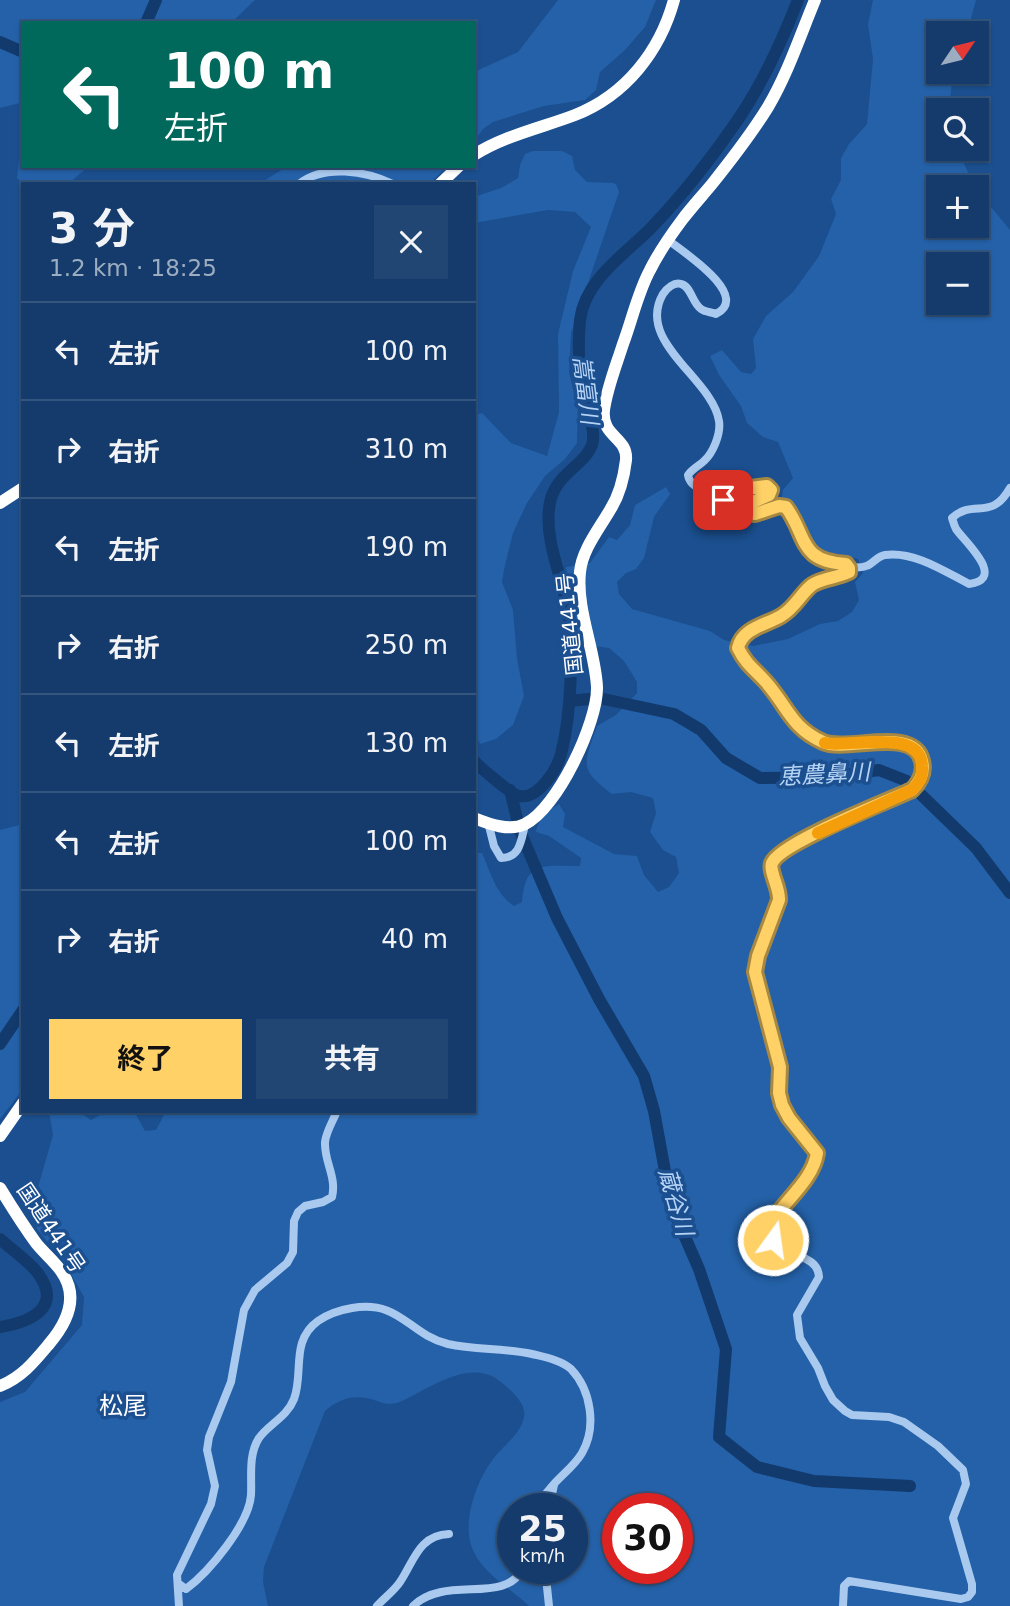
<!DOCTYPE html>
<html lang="ja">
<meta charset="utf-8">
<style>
:root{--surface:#143b6b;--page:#214673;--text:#f1f3f6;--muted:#9dadc1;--line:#33557e;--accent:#ffd166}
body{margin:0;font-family:"DejaVu Sans","Noto Sans JP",sans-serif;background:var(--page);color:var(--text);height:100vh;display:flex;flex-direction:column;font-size:26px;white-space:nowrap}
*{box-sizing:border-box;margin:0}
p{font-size:23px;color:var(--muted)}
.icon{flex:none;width:38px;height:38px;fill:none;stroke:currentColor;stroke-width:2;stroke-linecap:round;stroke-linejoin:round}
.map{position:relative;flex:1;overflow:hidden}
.sheet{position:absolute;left:21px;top:182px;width:455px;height:931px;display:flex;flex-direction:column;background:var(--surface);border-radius:0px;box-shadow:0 2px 5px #0004,0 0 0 2px var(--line)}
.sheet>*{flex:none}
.top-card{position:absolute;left:21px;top:21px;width:455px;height:147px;border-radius:0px;box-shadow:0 2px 5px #0004,0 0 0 2px var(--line);background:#00695c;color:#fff;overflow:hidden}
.needle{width:46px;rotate:55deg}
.tools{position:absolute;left:926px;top:21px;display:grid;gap:14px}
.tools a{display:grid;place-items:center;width:63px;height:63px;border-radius:0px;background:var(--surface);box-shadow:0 2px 5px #0004,0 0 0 2px var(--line);font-size:35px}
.speed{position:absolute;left:497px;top:1493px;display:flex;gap:14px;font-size:35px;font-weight:700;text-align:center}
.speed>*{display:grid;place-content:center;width:91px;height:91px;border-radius:50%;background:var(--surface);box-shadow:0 2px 5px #0004,0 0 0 2px var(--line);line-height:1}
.speed small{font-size:18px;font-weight:400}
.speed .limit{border:10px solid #d22;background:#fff;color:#111}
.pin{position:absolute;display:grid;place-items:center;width:60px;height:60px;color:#fff;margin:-30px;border-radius:14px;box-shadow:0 4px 10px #0006}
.me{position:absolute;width:77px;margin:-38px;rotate:14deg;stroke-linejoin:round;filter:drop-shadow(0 0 5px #0008)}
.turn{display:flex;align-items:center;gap:24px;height:147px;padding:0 28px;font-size:32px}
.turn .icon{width:91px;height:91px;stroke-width:2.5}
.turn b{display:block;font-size:49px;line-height:60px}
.round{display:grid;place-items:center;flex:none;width:74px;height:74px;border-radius:0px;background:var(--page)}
.summary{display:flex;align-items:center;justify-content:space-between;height:119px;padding:0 28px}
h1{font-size:42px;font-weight:700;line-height:52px}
.primary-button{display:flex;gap:14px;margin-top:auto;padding:14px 28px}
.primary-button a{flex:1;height:80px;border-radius:0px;background:var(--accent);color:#111;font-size:28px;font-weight:700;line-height:80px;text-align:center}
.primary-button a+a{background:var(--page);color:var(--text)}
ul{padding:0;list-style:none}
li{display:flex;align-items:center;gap:21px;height:98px;padding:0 28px;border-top:2px solid var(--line)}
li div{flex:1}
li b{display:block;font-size:26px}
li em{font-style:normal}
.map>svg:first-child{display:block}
.green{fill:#2461a8;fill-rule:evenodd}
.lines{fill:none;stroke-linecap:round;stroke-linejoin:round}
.river{stroke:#123a6d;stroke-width:12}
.minor{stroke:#a9c9ee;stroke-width:8}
.highway{stroke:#fff;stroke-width:12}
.route-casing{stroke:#a68842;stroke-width:18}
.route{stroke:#ffd166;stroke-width:12}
.slow{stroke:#f59e0b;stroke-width:12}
.labels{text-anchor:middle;stroke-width:7;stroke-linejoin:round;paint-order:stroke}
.street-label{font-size:21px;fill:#fff;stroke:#1b4f8f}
.water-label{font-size:23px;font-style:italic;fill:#b5d3f5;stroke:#1b4f8f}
.quarter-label{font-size:24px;fill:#fff;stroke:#1b4f8f}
</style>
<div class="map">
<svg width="1010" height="1606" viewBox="0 0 1010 1606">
<rect width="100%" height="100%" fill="#1b4f8f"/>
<!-- green -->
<path class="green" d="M0,0H255L231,23H23V166H89L68,184H24L17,178L22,131L20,103L0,108Z
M558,0H656L645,27L625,50L600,72L596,90L585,100L544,106L493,122L483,129L474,142V72L518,52Z
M873,0H976L967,33H938V72H953L949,110H938V149H957L975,187H938V226H976L977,190L1010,230V1606H529C508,1586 472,1568 469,1535C466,1508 481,1471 499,1452C509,1441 521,1432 524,1417C527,1403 509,1388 498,1380C473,1361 437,1383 414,1395C406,1399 398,1404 389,1404C384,1404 378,1401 374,1400C355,1394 340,1398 325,1411L264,1567L263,1582L268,1606H0V1402L25,1392L82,1325L84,1297L63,1260L37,1229L32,1208L53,1135L49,1111H78L91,1120L107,1111H134L145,1131L156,1130L166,1111H474V853H482C491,873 495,893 514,906L522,902C525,858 547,867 580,866L581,858L549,836L536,832C538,819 548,810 559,804L565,814L563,827L614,854L637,856L644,875L658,892L669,887L679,873L676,857L663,850L650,832L656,813L653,798L631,792L612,794C578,769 584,764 597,726L616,715L637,693V682L624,661L609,648L580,644L574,630L566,567L590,563L609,537L617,540L630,525L635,505L666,487L670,494L654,517L644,558L636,569L626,573L617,582L619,594L632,609L710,631L724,640L753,646L788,639L820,624L838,621L852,612L859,600L855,582L863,573L858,559L815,549L792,509L782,497L783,490L793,478L778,442L763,437L747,423L741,406L719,375L710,356L722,350L741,372L751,374L756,368L753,339L766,316L793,292L819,256L836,214L831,199L841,180V158L849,144L867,124L873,59L868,24ZM938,264H976V303H938ZM513,1508H572V1568H513ZM618,1508H677V1568H618Z
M533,151H562L572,156L575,170L587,182L613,183L616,184L619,192L571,333L569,372L578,410L577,443L565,459L545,476L527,503L513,533L505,565L502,582L513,610L517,658L524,696L513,725L496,739L480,744L474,729V415L482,413L511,443L547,456L559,412L558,334L573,271L591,227L575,212L548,210L474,223V197L501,188L518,178L520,165L525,154Z
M288,166H448L429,184H259Z
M23,824V1089L0,1119V830Z"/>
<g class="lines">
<!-- river -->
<path class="river" d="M146,23L156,0
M0,42L23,52
M569,701L599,698L674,714L701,730L726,758L760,778L830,777L879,770L907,781L976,848L1010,893
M474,761C482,769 511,794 519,796C539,800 559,767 562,750C571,713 573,656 569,618C565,582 545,546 549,509C552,474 584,467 592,445C597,430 585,409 583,393C579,371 578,342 580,320C585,280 624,255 650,229C682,196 713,156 739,118C764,81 782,41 798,0
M510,790L520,831L557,918L599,999L644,1076L654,1111L665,1171L678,1221L699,1269L726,1349L719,1437L757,1467L814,1481L910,1486
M0,1044L23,1010
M0,1239C12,1250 27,1260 37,1272C64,1307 31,1322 0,1327"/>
<!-- minor -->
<path class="minor" d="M299,184C324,164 366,171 393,184
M668,240C682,251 752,296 716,314C711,312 705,312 701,309C692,303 691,286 681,284C674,282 667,288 663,294C635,342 713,379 719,421C721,434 713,453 704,461C699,466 693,468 688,475C690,488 703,487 709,497L708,501C727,505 724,493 738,489C747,486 757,489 767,486L771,490L769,495L753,502L749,508L751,513L755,514L779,506L786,507C807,536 798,562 846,564L849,568C854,567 862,568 866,566C873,564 877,556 885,555C914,551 944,571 969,584C1008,579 963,540 956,529C954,525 953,521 952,518C974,498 991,522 1010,488
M488,822L494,846L501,858C520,858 521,841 525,825
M549,1508L554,1485
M545,1568L549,1606
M179,1584L186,1589C209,1572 249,1524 251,1495C252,1477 248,1455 259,1438C269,1424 287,1417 294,1399C304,1373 290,1341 318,1321C328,1314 340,1310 352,1308C401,1300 408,1334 448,1344C475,1350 504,1348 532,1354C544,1357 561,1360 571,1369C591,1390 597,1427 582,1453C575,1465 563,1474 554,1484C547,1492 541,1500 534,1508
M179,1606L177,1575L211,1504L215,1486L207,1450L209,1437L231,1382L244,1310L255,1290L287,1263L293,1252L294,1221L298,1212L305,1206L323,1202L332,1197C337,1177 324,1162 325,1142C326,1132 333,1121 337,1111
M377,1606C384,1598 394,1591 400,1582C414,1561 419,1535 449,1534
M413,1606C446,1574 505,1606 523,1568
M843,1606L844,1586L849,1581L961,1599L968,1597L972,1592V1584L953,1518L966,1484L963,1470L938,1446L904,1422L889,1417L852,1415L845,1411L833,1400L825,1386L818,1368L800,1338L797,1315L819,1277C818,1251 777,1258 771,1234C765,1205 821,1180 817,1152C815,1141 789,1121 783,1106C777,1090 781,1074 778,1058C772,1032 754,996 755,970C756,947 771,921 779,900C780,889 769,870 772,863C780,843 888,801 912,790C920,782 925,773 922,761C914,725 846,753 823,742C788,726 788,706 765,681C754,668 746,664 738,648C742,628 766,625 781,616C796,608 802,592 812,585C822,579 837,579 849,572V568"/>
<!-- highway -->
<path class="highway" d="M474,155C506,135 541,128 575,115C626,95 660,51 674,0
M440,184L459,166
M0,503L23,488
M474,818C489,824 510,832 525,824C557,809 598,722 597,687C595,649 576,610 580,572C582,550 599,529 610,510C619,496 624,477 626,460C628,437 601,437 604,410C607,388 616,366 623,344C632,320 638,292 650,270C659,252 670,236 682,220C691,208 702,196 712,184C732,159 752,133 768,107C788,73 800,36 815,0
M0,1136L23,1103
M0,1188C11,1206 23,1225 36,1243C44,1253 54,1261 61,1271C80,1297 67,1323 49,1344C34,1362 22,1377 0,1386"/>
</g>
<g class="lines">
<defs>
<path id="route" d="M723,500L734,490L767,486L771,490L769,495L753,502L749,508L751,513L755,514L779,506L786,507C808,537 798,561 846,564L849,568V572C837,578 822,578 812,585C802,592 795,608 781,616C766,625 742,628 738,648C746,664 753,668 765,681C787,705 790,727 823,742C846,753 914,725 922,761C925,773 920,782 912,790C888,801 780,843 772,863C769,871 780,889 779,900L758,956L755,972L780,1067L779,1093L782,1105L789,1118L817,1153C813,1180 785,1200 771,1223L770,1230L773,1240"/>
</defs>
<!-- route casing -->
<use href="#route" class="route-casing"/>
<!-- route -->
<use href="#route" class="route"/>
<!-- slow -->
<path class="slow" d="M818,833L912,790C920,782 923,777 922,766C921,727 848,748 825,743"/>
</g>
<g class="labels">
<!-- street labels -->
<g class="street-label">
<text transform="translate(570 624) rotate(-96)" y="7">国道441号</text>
<text transform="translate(51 1228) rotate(56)" y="7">国道441号</text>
</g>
<!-- water labels -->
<g class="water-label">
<text transform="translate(586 390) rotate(83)" y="8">嵩富川</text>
<text transform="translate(824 774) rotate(-3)" y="8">恵農鼻川</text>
<text transform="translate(676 1202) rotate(74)" y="8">蔵谷川</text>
</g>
<!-- quarter labels -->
<g class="quarter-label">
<text x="123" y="1414">松尾</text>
</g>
</g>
</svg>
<div class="tools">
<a><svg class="needle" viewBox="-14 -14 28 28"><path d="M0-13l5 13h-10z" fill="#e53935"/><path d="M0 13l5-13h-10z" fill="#9dadc1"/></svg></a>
<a><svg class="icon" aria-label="search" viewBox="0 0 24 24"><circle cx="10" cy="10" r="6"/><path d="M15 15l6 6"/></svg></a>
<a>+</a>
<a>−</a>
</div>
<div class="speed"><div>25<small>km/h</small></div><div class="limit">30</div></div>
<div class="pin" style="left:723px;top:500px;background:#d93025"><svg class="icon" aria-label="arrive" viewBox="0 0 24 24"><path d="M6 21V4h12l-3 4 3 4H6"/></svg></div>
<svg class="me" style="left:773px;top:1240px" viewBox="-20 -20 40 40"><circle r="17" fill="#ffd166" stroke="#fff" stroke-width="3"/><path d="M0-11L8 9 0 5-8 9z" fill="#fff"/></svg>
<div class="top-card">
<div class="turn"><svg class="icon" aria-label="left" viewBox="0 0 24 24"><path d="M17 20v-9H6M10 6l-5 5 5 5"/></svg><div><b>100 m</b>左折</div></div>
</div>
<section class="sheet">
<div class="summary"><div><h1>3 分</h1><p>1.2 km · 18:25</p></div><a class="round"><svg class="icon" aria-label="close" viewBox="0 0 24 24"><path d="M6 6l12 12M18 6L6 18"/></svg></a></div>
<ul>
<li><svg class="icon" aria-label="left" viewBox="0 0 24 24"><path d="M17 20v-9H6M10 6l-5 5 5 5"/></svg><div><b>左折</b></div><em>100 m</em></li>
<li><svg class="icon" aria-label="right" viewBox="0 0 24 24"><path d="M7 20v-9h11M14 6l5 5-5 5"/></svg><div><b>右折</b></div><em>310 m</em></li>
<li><svg class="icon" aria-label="left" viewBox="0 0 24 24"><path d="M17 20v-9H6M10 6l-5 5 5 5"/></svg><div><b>左折</b></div><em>190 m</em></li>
<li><svg class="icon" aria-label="right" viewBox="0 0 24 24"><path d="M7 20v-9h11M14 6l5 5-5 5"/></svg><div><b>右折</b></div><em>250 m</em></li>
<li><svg class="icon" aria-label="left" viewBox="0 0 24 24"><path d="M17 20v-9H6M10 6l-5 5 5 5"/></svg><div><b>左折</b></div><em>130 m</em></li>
<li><svg class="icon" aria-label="left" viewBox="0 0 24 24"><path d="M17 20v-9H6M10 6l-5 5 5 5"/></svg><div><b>左折</b></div><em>100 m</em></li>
<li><svg class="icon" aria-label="right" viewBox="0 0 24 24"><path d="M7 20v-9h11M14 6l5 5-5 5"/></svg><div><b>右折</b></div><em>40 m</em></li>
</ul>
<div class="primary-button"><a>終了</a><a>共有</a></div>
</section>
</div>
